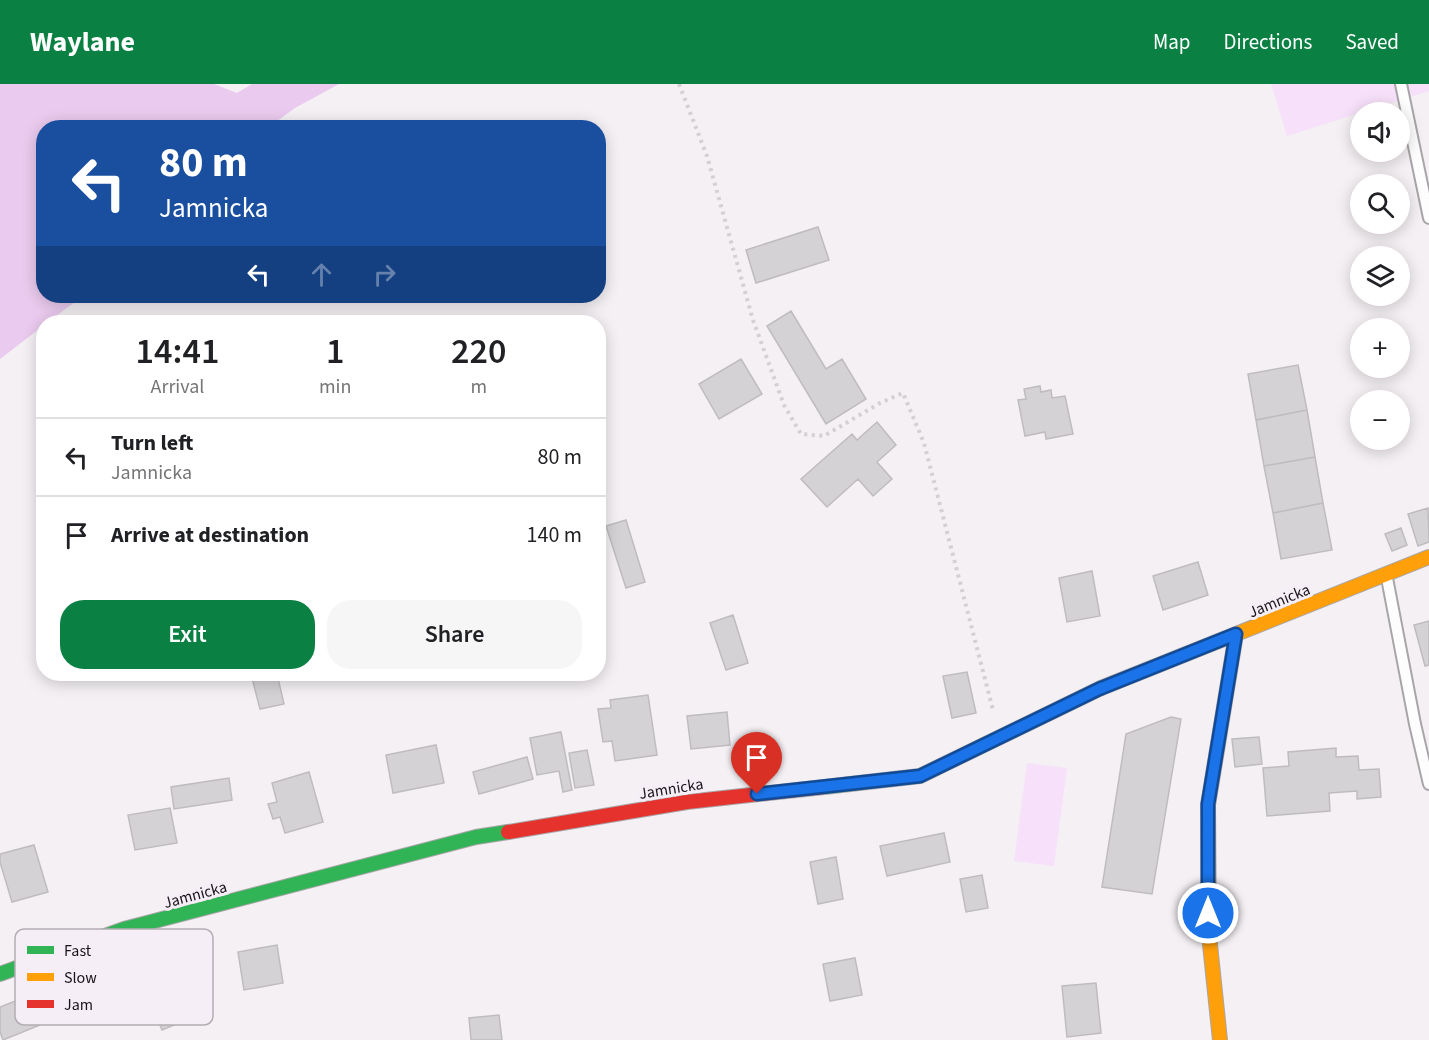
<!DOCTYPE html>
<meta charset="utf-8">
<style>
:root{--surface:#fff;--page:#f6f6f6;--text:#202124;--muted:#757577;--line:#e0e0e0;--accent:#0b8043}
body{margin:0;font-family:"Source Sans 3",sans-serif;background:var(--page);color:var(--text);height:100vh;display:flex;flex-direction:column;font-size:22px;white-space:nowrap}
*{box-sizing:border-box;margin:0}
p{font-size:20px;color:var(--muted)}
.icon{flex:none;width:33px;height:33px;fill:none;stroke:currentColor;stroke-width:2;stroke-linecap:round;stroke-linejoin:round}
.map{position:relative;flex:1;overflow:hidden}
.panel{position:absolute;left:36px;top:231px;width:570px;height:366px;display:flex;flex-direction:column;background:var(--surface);border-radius:24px;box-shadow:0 3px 15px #0003}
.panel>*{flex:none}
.hud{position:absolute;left:36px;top:36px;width:570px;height:183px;border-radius:24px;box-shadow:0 3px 15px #0003;background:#1a4fa0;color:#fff;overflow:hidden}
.tools{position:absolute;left:1350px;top:18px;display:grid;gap:12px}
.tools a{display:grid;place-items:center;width:60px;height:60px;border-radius:50%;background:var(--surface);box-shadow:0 3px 15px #0003;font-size:30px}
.pin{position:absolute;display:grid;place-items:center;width:51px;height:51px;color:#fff;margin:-62px -26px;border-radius:50% 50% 50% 0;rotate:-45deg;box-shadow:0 0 6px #0007}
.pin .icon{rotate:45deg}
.me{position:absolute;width:66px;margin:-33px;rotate:0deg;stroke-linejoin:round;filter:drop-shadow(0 0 4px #0008)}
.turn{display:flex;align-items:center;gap:21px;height:126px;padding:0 24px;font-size:27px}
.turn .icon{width:78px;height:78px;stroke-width:2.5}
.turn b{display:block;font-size:42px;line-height:51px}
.lanes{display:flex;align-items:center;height:57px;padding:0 24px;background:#0003;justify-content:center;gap:30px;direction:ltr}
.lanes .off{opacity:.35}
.eta{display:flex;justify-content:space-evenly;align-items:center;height:102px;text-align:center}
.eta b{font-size:36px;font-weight:600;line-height:42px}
.primary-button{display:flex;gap:12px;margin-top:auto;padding:12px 24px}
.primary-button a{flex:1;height:69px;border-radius:24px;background:var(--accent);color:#fff;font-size:24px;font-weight:600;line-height:69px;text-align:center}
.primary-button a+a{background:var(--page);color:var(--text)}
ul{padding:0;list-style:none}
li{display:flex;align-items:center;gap:18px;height:78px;padding:0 24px;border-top:2px solid var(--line)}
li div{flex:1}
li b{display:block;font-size:22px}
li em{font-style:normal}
header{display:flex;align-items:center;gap:36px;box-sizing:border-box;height:84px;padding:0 30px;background:var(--accent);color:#fff}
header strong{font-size:28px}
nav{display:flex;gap:33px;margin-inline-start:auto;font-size:21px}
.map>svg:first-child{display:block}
.green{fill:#f7e0f9}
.forest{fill:#eacaee}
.building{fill:#d5d2d5;stroke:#bfbcbf;stroke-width:1.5}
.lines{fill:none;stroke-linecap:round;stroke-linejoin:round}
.lane-casing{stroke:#a8a5a8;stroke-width:14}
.fast-casing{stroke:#a8a5a8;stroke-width:16}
.slow-casing{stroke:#a8a5a8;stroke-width:16}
.jam-casing{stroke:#a8a5a8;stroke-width:16}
.path{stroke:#d1d1d1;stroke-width:4;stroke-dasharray:3 4.5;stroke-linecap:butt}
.lane{stroke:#fdfdfd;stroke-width:10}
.fast{stroke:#30b455;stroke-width:14}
.slow{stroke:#ff9f0a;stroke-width:14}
.jam{stroke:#e5322d;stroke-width:14}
.route-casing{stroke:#114b97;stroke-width:15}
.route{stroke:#1a73e8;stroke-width:10}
.labels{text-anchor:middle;stroke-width:6;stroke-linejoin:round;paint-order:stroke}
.street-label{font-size:16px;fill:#181518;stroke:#f5eef6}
.key{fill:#f5eef6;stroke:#b3adb3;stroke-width:1.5}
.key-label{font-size:16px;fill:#181518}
</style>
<header>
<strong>Waylane</strong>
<nav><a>Map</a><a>Directions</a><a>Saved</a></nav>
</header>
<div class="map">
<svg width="1429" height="956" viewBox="0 0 1429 956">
<rect width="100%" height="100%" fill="#f4f0f4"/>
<!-- green -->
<path class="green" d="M1271,0H1429V7L1287,52Z
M1027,679L1067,684L1054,782L1014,777Z"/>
<!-- forest -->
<path class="forest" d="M0,0H214L237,9L252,0H339L295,24L269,43L44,44V212H83L48,238H44L43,242L0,275Z"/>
<!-- building -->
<path class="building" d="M818,143L829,176L756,199L746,166Z
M791,227L826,285L842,275L866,315L826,340L767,242Z
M741,275L762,310L719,335L699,300Z
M1298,281L1307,326L1256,336L1248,290Z
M1040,302L1041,308L1051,306L1052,314L1065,312L1073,350L1046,355L1045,348L1025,352L1018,316L1026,315L1024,305Z
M1307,326L1315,373L1264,382L1256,336Z
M877,338L896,361L877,378L892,395L873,412L858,395L827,423L801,395L852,350L857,356Z
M1315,373L1323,419L1273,429L1264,382Z
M1323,419L1332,466L1281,475L1273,429Z
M1428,424L1429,458L1418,462L1408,430Z
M626,436L645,498L626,504L606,442Z
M1401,444L1407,461L1392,467L1385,450Z
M1198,478L1208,511L1163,526L1153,492Z
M1092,487L1100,532L1067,538L1059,494Z
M733,531L748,579L726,586L710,539Z
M1429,537V581L1425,582L1414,541Z
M967,588L976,629L952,634L943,592Z
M251,590H277L284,620L260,625Z
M648,611L657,671L615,677L612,657L603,658L598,625L611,624L610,616Z
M727,628L730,661L691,665L687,632Z
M1171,633L1181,635L1152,810L1102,803L1126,650Z
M561,648L572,706L563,708L559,687L537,691L530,654Z
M1259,653L1262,680L1235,683L1232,655Z
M436,661L444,699L393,709L386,671Z
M1336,664V673L1358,672L1359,686L1379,685L1381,713L1357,715V707L1329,709L1330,727L1267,732L1263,684L1289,682L1288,668Z
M587,666L594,701L575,704L569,669Z
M527,673L533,695L479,710L473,688Z
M309,688L323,738L285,749L280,733L273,735L268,720L277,718L272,699Z
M229,694L232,716L174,725L171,703Z
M170,724L177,759L135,766L128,731Z
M944,749L950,778L887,792L880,762Z
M34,761L48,808L12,818L0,778V770Z
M836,773L843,815L818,820L810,778Z
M982,791L988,824L966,828L960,795Z
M277,861L283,899L244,906L238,868Z
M855,874L862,911L830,917L823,880Z
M1096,899L1101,949L1067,953L1062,902Z
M192,900L203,929L162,946L150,917Z
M51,903L62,932L3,956L0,948V923Z
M499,931L502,956H471L469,934Z"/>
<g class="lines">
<defs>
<path id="lane" d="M1401,0L1429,134
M1387,494L1415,640L1429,700"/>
<path id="fast" d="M824,703L920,692L1101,604
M0,890L124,845L476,753L508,748"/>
<path id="slow" d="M1101,604L1429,473
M1220,956L1209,851L1208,721L1236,550"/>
<path id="jam" d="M508,748L687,718L824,703"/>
</defs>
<!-- lane casing -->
<use href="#lane" class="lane-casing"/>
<!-- fast casing -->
<use href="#fast" class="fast-casing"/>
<!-- slow casing -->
<use href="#slow" class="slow-casing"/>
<!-- jam casing -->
<use href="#jam" class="jam-casing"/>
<!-- path -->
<path class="path" d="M679,0L707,72L753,236L784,321L801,350L824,352L880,319L903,309L924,359L993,626"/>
<!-- lane -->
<use href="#lane" class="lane"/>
<!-- fast -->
<use href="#fast" class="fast"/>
<!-- slow -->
<use href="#slow" class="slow"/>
<!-- jam -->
<use href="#jam" class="jam"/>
</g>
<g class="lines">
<defs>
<path id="route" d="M757,710L920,692L1099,605L1236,550L1208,720V829"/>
</defs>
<!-- route casing -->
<use href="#route" class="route-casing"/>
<!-- route -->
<use href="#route" class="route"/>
</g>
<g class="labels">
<!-- street labels -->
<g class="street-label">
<text transform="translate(1279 516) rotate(-22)" y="6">Jamnicka</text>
<text transform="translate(671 704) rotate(-9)" y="6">Jamnicka</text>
<text transform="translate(195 810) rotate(-15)" y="6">Jamnicka</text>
</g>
</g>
<!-- legend -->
<rect x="15" y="845" width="198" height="96" rx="9" class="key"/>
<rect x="27" y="862" width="27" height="8" fill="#30b455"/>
<rect x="27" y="889" width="27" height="8" fill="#ff9f0a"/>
<rect x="27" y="916" width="27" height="8" fill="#e5322d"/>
<g class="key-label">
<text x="64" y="872">Fast</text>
<text x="64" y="899">Slow</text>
<text x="64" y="926">Jam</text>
</g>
</svg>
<div class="tools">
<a><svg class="icon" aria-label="sound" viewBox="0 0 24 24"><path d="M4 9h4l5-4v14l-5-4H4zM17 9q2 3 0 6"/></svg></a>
<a><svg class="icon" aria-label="search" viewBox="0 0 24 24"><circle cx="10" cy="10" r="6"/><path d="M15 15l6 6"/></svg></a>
<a><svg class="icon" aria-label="layers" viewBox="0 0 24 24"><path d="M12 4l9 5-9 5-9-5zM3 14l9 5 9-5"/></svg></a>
<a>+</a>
<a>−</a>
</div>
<div class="pin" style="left:757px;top:710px;background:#d93025"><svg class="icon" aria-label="arrive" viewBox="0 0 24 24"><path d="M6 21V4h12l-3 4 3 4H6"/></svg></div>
<svg class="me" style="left:1208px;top:829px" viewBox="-20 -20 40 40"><circle r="17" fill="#1a73e8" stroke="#fff" stroke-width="3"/><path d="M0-11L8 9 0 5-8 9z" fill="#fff"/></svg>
<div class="hud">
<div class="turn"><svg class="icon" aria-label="left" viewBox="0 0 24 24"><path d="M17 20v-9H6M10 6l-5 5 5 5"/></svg><div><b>80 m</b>Jamnicka</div></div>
<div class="lanes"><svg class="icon" aria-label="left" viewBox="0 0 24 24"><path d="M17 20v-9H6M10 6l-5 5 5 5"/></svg><svg class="icon off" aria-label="ahead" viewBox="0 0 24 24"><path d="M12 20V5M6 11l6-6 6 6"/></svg><svg class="icon off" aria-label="right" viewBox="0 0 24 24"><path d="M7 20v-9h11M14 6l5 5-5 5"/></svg></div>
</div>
<section class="panel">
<div class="eta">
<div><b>14:41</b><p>Arrival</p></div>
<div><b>1</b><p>min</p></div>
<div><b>220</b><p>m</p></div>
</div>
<ul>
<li><svg class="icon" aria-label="left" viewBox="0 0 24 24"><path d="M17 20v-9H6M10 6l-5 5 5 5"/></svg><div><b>Turn left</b><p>Jamnicka</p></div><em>80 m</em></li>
<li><svg class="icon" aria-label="arrive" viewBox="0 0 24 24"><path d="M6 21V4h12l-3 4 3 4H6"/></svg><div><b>Arrive at destination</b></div><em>140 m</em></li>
</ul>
<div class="primary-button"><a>Exit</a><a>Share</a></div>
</section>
</div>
